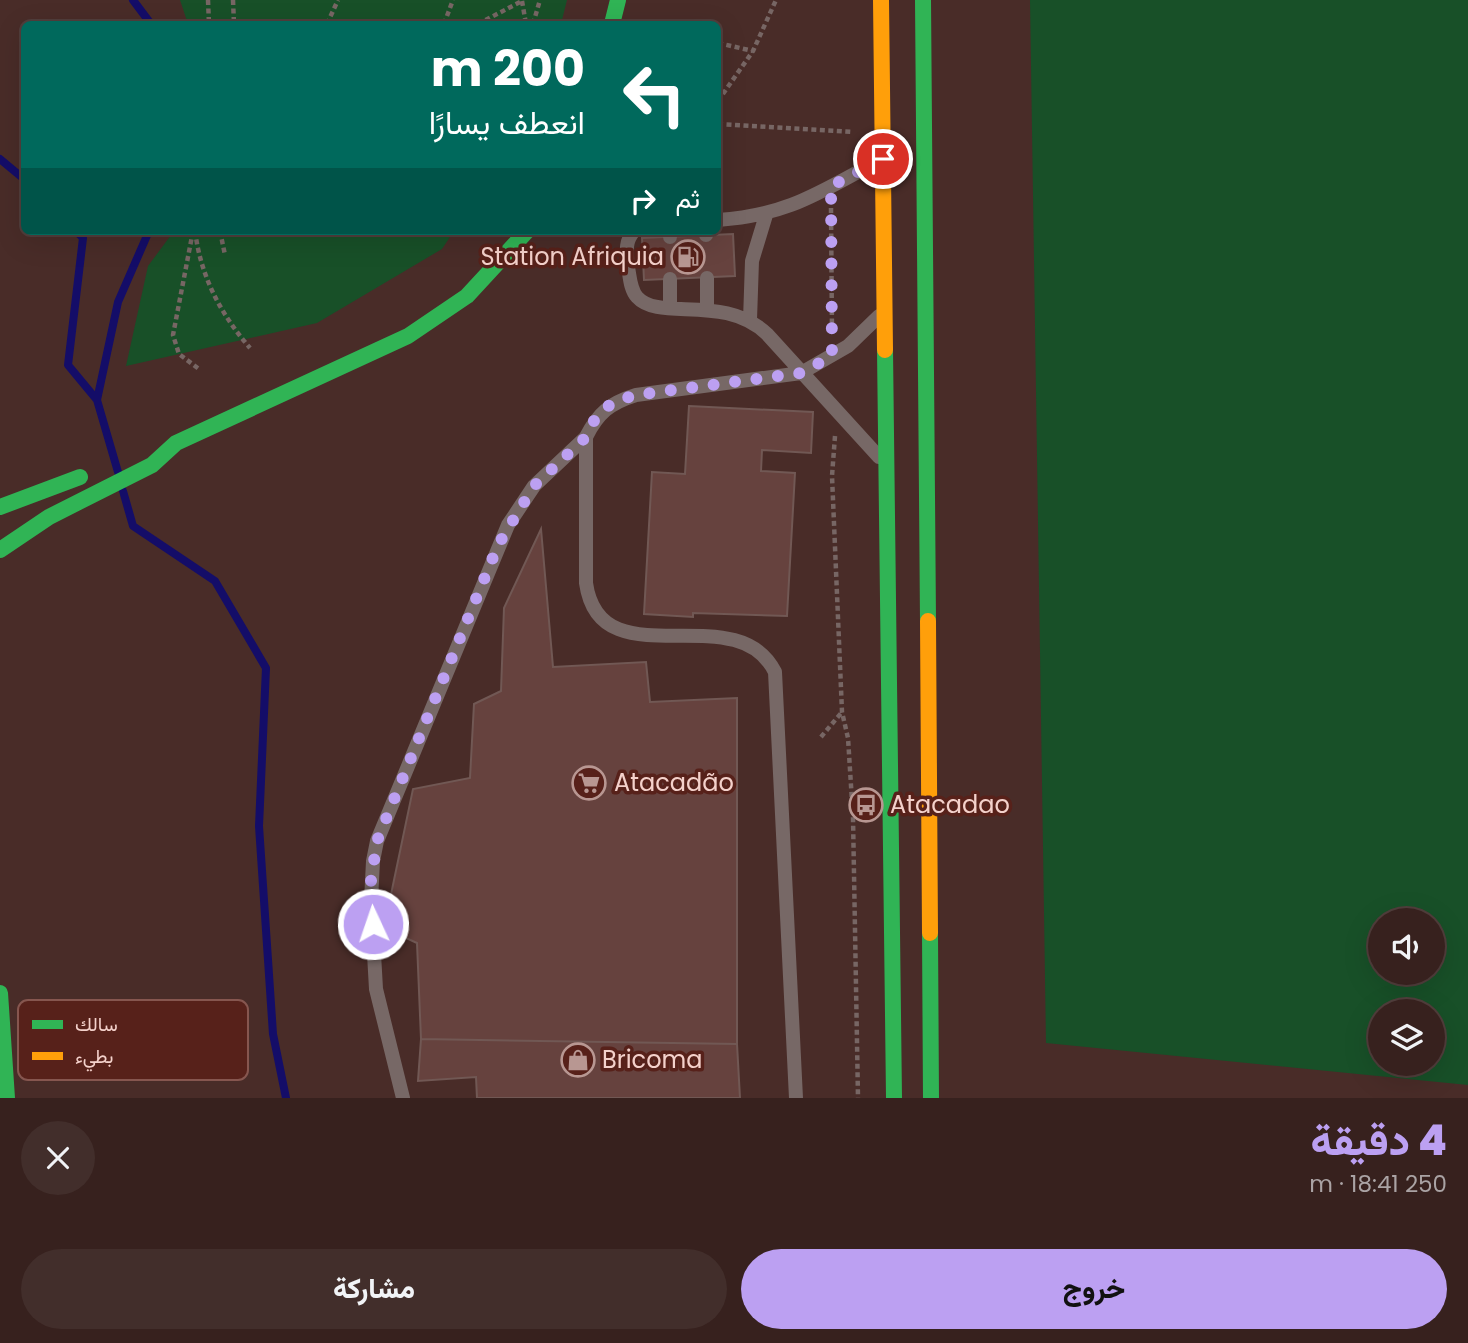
<!DOCTYPE html>
<html lang="ar">
<meta charset="utf-8">
<style>
:root{--surface:#37211e;--page:#422e2b;--text:#f1f3f6;--muted:#aaa3a4;--line:#513e3c;--accent:#bca0f2}
body{margin:0;font-family:Poppins,Vazirmatn,sans-serif;background:var(--page);color:var(--text);direction:rtl;height:100vh;display:flex;flex-direction:column;font-size:26px;white-space:nowrap}
*{box-sizing:border-box;margin:0}
p{font-size:23px;color:var(--muted)}
.icon{flex:none;width:38px;height:38px;fill:none;stroke:currentColor;stroke-width:2;stroke-linecap:round;stroke-linejoin:round}
.map{position:relative;height:1098px;overflow:hidden;direction:ltr}
.sheet{display:flex;flex-direction:column;background:var(--surface);flex:1}
.sheet>*{flex:none}
.hud{position:absolute;left:21px;top:21px;width:700px;height:214px;border-radius:10px;box-shadow:0 7px 28px #0002,0 0 0 2px var(--line);direction:rtl;background:#00695c;color:#fff;overflow:hidden}
.fabs{position:absolute;left:1368px;top:908px;display:grid;gap:14px}
.fabs a{display:grid;place-items:center;width:77px;height:77px;border-radius:50%;background:var(--surface);box-shadow:0 7px 28px #0002,0 0 0 2px var(--line);font-size:35px}
.pin{position:absolute;display:grid;place-items:center;width:60px;height:60px;color:#fff;margin:-30px;border:4px solid #fff;border-radius:50%;box-shadow:0 2px 7px #0007}
.me{position:absolute;width:77px;margin:-38px;rotate:357deg;stroke-linejoin:round;filter:drop-shadow(0 0 5px #0008)}
.turn{display:flex;align-items:center;gap:24px;height:147px;padding:0 21px;font-size:32px}
.turn .icon{width:91px;height:91px;stroke-width:2.5}
.turn b{display:block;font-size:49px;line-height:60px}
.then{display:flex;align-items:center;height:66px;padding:0 21px;background:#0003;gap:14px;font-size:26px}
.round{display:grid;place-items:center;flex:none;width:74px;height:74px;border-radius:37px;background:var(--page)}
.summary{display:flex;align-items:center;justify-content:space-between;height:119px;padding:0 21px}
h1{font-size:42px;font-weight:800;line-height:52px;color:var(--accent)}
.action{display:flex;gap:14px;margin-top:auto;padding:14px 21px}
.action a{flex:1;height:80px;border-radius:42px;background:var(--accent);color:#111;font-size:28px;font-weight:800;line-height:80px;text-align:center}
.action a+a{background:var(--page);color:var(--text)}
.map>svg:first-child{display:block}
.green{fill:#185028;fill-rule:evenodd}
.lines{fill:none;stroke-linecap:round;stroke-linejoin:round}
.stream{stroke:#140d68;stroke-width:8}
.building{fill:#66423e;stroke:#715854;stroke-width:2}
.path{stroke:#776664;stroke-width:4.5;stroke-dasharray:5 3.5;stroke-linecap:butt}
.lane{stroke:#776866;stroke-width:14}
.fast{stroke:#30b455;stroke-width:16}
.slow{stroke:#ff9f0a;stroke-width:16}
.route{stroke:#bca0f2;stroke-width:12;stroke-dasharray:0 21.6}
.labels{text-anchor:middle;stroke-width:7;stroke-linejoin:round;paint-order:stroke}
.poi-label{font-size:24px;fill:#f4d1cb;stroke:#57211a;text-anchor:start}
.key{fill:#57211a;stroke:#86564f;stroke-width:2}
.key-label{font-size:19px;fill:#f4d1cb}
</style>
<div class="map">
<svg width="1468" height="1098" viewBox="0 0 1468 1098">
<rect width="100%" height="100%" fill="#492c28"/>
<!-- green -->
<path class="green" d="M180,0H567L561,24H188Z
M1030,0H1468V1085L1046,1043ZM1433,920V973H1381V920ZM1381,1012H1433V1064H1381Z
M174,231H454L442,249L317,323L126,366L148,266Z"/>
<g class="lines">
<!-- stream -->
<path class="stream" d="M133,0L151,24
M0,159L24,179
M76,231L83,238L68,365L97,400
M118,472L97,400L118,302L149,231
M123,491L133,526L215,581L266,668L259,826L273,1034L286,1098"/>
</g>
<!-- building -->
<path class="building" d="M733,234L735,276L644,280L642,238Z
M689,406L813,412L811,453L762,450L761,471L795,473L787,616L693,613V617L644,614L652,472L685,474Z
M541,529L553,667L646,662L650,702L737,698V1044L421,1039L417,943L384,928L413,789L470,778L474,704L501,691L504,608Z
M421,1039L737,1044L740,1098H477L476,1077L418,1081Z"/>
<g class="lines">
<!-- path -->
<path class="path" d="M208,0L209,24
M233,0L234,24
M522,1L526,24
M327,24L338,0
M444,24L453,0
M478,24L522,1
M533,24L540,0
M718,43L753,51
M718,101L753,51L776,0
M718,124L853,132
M831,208L832,332
M193,231L173,335L179,354L199,369
M195,231C201,277 220,313 250,348
M220,231L225,255
M835,436L832,476L842,712L848,738L853,817L858,1098
M821,737L842,712"/>
<!-- lane -->
<path class="lane" d="M718,220C788,215 818,193 878,161
M634,231C624,242 627,254 628,267C630,277 630,289 637,297C659,322 724,293 767,334L879,457
M670,231V237
M706,231V235
M670,308V279
M707,309V278
M750,320L752,261L766,215
M403,1098L376,989L371,901L373,861L377,841L508,525L534,486L586,437
M796,1098L775,672C736,594 600,683 586,583V437C598,413 610,403 636,395L801,373L848,346L879,316"/>
<!-- fast -->
<path class="fast" d="M923,0L928,621
M612,24L618,0
M885,350L894,1098
M0,507L80,477
M0,550L49,517L152,465L176,443L408,336L467,296L527,231
M930,933L931,1098
M0,993L7,1098"/>
<!-- slow -->
<path class="slow" d="M881,0L885,350
M928,621L930,933"/>
</g>
<g class="lines">
<!-- route -->
<path class="route" d="M373,924L371,881L377,841L498,545L534,486L586,437L596,417L613,402L636,395L801,373L832,356L831,186L883,159"/>
</g>
<!-- icons -->
<defs>
<symbol id="fuel-ring" viewBox="-11 -11 22 22"><circle r="9.5" fill="#57211a" stroke="#b89792" stroke-width="1.5"/><path d="M-5.5-6h7V0h2V4h1.3V-2.5L3-4.5l.8-.8L6-3V5H2.5V1h-1V6h-7ZM-4.2-4.7v3.2H.2V-4.7Z" fill="#b89792"/></symbol>
<symbol id="supermarket-ring" viewBox="-11 -11 22 22"><circle r="9.5" fill="#57211a" stroke="#b89792" stroke-width="1.5"/><path d="M-6-5.5h2.5l.6 2H6L4.5 2H-2.5L-4.4-4H-6ZM-1.5 3.2a1.3 1.3 0 1 0 .1 0ZM3 3.2a1.3 1.3 0 1 0 .1 0Z" fill="#b89792"/></symbol>
<symbol id="bus-ring" viewBox="-11 -11 22 22"><circle r="9.5" fill="#57211a" stroke="#b89792" stroke-width="1.5"/><path d="M-5-6H5V4H4V6H2V4H-2V6H-4V4H-5ZM-3.5-4V0h7V-4ZM-3.5 1.2v1.5H-2V1.2ZM2 1.2v1.5H3.5V1.2Z" fill="#b89792"/></symbol>
<symbol id="shop-ring" viewBox="-11 -11 22 22"><circle r="9.5" fill="#57211a" stroke="#b89792" stroke-width="1.5"/><path d="M-5-2.5h2.3a2.7 3.5 0 0 1 5.4 0H5L5.5 6h-11ZM-1.5-2.5h3a1.5 2.3 0 0 0-3 0Z" fill="#b89792"/></symbol>
</defs>
<g fill-rule="evenodd">
<use href="#fuel-ring" x="669" y="238" width="38" height="38"/>
<use href="#supermarket-ring" x="570" y="764" width="38" height="38"/>
<use href="#bus-ring" x="847" y="786" width="38" height="38"/>
<use href="#shop-ring" x="559" y="1041" width="38" height="38"/>
</g>
<g class="labels">
<!-- poi labels -->
<g class="poi-label">
<text x="664" y="265" text-anchor="end">Station Afriquia</text>
<text x="614" y="791">Atacadão</text>
<text x="890" y="813">Atacadao</text>
<text x="602" y="1068">Bricoma</text>
</g>
</g>
<!-- legend -->
<rect x="18" y="1000" width="230" height="80" rx="10" class="key"/>
<rect x="32" y="1020" width="31" height="9" fill="#30b455"/>
<rect x="32" y="1052" width="31" height="8" fill="#ff9f0a"/>
<g class="key-label">
<text x="75" y="1031">سالك</text>
<text x="75" y="1063">بطيء</text>
</g>
</svg>
<div class="fabs">
<a><svg class="icon" aria-label="sound" viewBox="0 0 24 24"><path d="M4 9h4l5-4v14l-5-4H4zM17 9q2 3 0 6"/></svg></a>
<a><svg class="icon" aria-label="layers" viewBox="0 0 24 24"><path d="M12 4l9 5-9 5-9-5zM3 14l9 5 9-5"/></svg></a>
</div>
<div class="pin" style="left:883px;top:159px;background:#d93025"><svg class="icon" aria-label="arrive" viewBox="0 0 24 24"><path d="M6 21V4h12l-3 4 3 4H6"/></svg></div>
<svg class="me" style="left:373px;top:924px" viewBox="-20 -20 40 40"><circle r="17" fill="#bca0f2" stroke="#fff" stroke-width="3"/><path d="M0-11L8 9 0 5-8 9z" fill="#fff"/></svg>
<div class="hud">
<div class="turn"><svg class="icon" aria-label="left" viewBox="0 0 24 24"><path d="M17 20v-9H6M10 6l-5 5 5 5"/></svg><div><b>200 m</b>انعطف يسارًا</div></div>
<div class="then">ثم<svg class="icon" aria-label="right" viewBox="0 0 24 24"><path d="M7 20v-9h11M14 6l5 5-5 5"/></svg></div>
</div>
</div>
<section class="sheet">
<div class="summary"><div><h1>4 دقيقة</h1><p>250 m · 18:41</p></div><a class="round"><svg class="icon" aria-label="close" viewBox="0 0 24 24"><path d="M6 6l12 12M18 6L6 18"/></svg></a></div>
<div class="action"><a>خروج</a><a>مشاركة</a></div>
</section>
